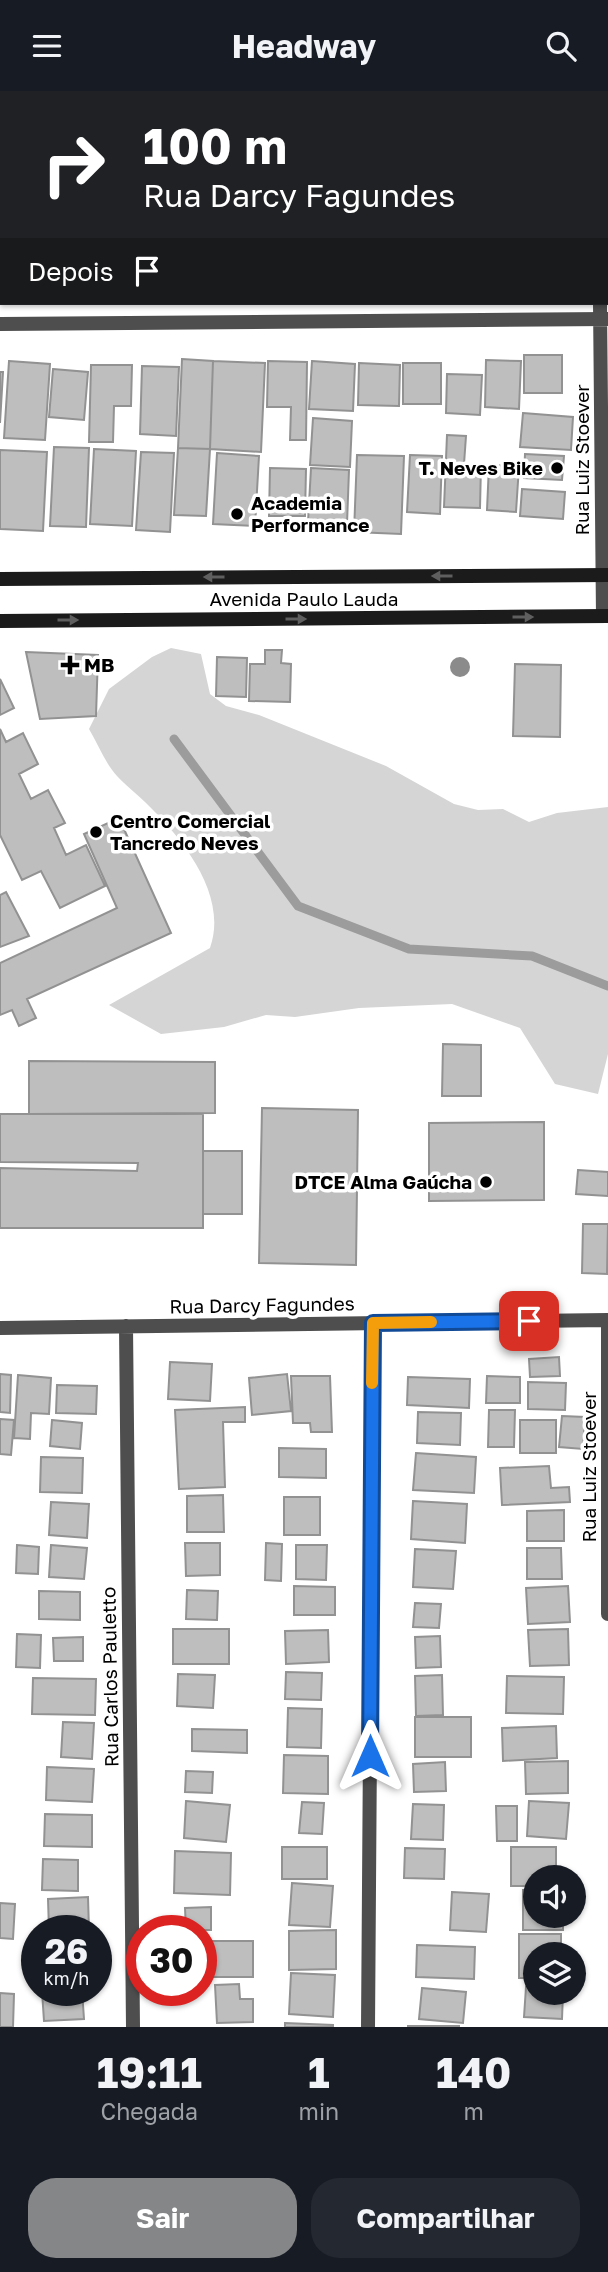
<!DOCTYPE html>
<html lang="pt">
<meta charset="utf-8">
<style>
:root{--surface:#171b24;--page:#242831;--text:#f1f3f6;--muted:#9ea1a6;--accent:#858687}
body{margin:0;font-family:"Golos Text",sans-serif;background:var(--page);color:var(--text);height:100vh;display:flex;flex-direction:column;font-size:26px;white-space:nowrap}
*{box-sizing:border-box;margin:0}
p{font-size:23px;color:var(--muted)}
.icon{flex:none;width:38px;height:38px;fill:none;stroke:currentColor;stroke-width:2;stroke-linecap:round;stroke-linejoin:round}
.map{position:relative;height:1936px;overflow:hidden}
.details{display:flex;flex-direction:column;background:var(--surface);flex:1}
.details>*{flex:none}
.banner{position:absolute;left:0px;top:0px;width:609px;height:214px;box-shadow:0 2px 5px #0004;background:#202124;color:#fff;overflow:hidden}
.fabs{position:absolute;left:523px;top:1774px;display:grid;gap:14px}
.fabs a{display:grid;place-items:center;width:63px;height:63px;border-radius:50%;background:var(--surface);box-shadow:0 2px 5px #0004;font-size:35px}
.speed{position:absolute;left:21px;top:1824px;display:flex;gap:14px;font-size:35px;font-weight:700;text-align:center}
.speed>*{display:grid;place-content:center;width:91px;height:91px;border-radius:50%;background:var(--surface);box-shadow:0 2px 5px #0004;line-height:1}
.speed small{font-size:18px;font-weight:400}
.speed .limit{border:10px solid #d22;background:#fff;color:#111}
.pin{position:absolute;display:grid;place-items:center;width:60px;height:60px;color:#fff;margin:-30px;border-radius:14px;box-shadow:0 4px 10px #0006}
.me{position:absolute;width:77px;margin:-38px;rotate:0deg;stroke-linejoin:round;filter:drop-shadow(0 0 5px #0008)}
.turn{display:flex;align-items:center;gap:24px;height:147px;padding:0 28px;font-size:32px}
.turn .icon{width:91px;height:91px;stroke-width:2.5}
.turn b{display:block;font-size:49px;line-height:60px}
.then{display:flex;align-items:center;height:66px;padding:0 28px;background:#0003;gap:14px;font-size:26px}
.eta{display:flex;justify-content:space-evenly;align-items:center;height:119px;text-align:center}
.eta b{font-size:42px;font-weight:700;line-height:49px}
.cta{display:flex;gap:14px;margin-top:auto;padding:14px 28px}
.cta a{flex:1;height:80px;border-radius:28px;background:var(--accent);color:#fff;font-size:28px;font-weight:700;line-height:80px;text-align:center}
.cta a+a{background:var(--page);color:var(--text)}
header{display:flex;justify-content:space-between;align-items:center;height:91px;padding:0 28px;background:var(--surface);font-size:32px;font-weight:700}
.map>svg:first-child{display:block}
.green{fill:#d5d5d5}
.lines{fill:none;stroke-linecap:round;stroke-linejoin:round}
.stream{stroke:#9c9c9c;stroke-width:9}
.building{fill:#bebebe;stroke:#929292;stroke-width:2}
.minor{stroke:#4e4e4e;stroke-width:14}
.secondary{stroke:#1b1b1b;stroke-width:14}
.tree{fill:#8b8b8b}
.oneway{fill:#5f5f5f}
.route-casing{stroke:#114b97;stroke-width:18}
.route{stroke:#1a73e8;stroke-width:12}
.slow{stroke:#f59e0b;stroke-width:12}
.poi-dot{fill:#000;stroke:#fff;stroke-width:2.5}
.labels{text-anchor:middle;stroke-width:7;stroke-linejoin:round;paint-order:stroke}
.street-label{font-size:19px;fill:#000;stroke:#fff}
.poi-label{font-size:19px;font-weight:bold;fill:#000;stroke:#fff;text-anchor:start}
</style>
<header><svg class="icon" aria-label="menu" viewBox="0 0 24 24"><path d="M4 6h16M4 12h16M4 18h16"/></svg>Headway<svg class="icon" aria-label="search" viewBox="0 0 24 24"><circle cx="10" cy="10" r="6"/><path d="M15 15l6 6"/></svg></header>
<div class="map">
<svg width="608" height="1936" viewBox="0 0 608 1936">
<rect width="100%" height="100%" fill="#fff"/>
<!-- green -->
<path class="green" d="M171,557L201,563L210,603L226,615L259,624L386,675L454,713L478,719L503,718L529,731L557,722L608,716V963L598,1003L555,993L520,937L452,913L359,917L295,926L266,924L224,936L161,943L109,914L210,857C229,803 181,746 145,711C136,702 125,694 117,685C105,672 98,653 89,638L109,598L152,566Z"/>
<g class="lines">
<!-- stream -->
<path class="stream" d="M174,648L298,815L409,858L532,865L608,895"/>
</g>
<!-- building -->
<path class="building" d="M524,264H562V302H524Z
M182,268L213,270L210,358L178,357Z
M486,269L521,270L519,318L485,316Z
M9,270L50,273L45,349L4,347Z
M213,270L265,272L261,361L210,358Z
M268,270L307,271L306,349H290L291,316H267Z
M312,270L355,273L353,320L309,318Z
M359,272L400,274L399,315L358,314Z
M403,272H441V313H403Z
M91,274H132L131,315H114L113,351H89Z
M142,275L179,276L176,345L140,343Z
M53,278L88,281L84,329L49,326Z
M0,281H3L0,332Z
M447,283L482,284L480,324L446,322Z
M523,322L573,326L571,359L520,356Z
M313,327L352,330L350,376L310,374Z
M447,344L466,345L464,373L481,374L480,417L444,416Z
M54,356L89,357L86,436L50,435Z
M178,357L210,358L206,425L174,424Z
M94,358L136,360L132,435L90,433Z
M0,359L47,361L43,440L0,438Z
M141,361L174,362L170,441L136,439Z
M217,362L259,365L255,435L213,433Z
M525,363L564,365L562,389L524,387Z
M357,364L404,365L401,443L354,441Z
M410,364L442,365L440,423L407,421Z
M489,374L519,375L516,421L487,419Z
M270,377L306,378L305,425H269Z
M311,377L349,379L347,433L308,431Z
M522,398L565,401L563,428L520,425Z
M265,559H282L281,572L291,573L290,611L249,610L250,573H265Z
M26,561L98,564L96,625L40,628Z
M217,566L247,567L246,606L216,605Z
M515,573L561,574L560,646L513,645Z
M0,588L14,617L0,624Z
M0,638L6,651L23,642L38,673L19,683L31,708L48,699L65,732L54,737L66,764L86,754L105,795L60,817L41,780L22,789L0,744Z
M119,727L171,842L27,908L36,927L19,935L12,919L0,924V872L117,817L84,743Z
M6,801L29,845L0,856V804Z
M443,953L481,954V1005H442Z
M29,970L215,971V1022L29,1023Z
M262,1017L358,1019L356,1174L259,1172Z
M0,1023H203V1137H0V1077L137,1080L138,1072L0,1071Z
M544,1031V1109L429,1110V1032Z
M203,1060H242V1123H203Z
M578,1079L608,1081V1105L576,1103Z
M583,1133H608L607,1183L582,1182Z
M559,1266L560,1285L530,1286L529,1268Z
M170,1271L212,1273L210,1310L168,1308Z
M0,1283L11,1284L10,1322L0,1321Z
M287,1283L291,1320L252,1324L249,1287Z
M18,1284L51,1287L49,1323L31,1322L30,1348L14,1347Z
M291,1285H330L332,1341H311L310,1332H293Z
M487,1285L520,1286V1312H486Z
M408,1286L470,1288L469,1317L407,1314Z
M528,1291L566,1292L565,1319L528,1318Z
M57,1294L97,1295L96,1323L56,1322Z
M245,1316V1331H223L225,1396L179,1398L175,1319Z
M489,1319H515L514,1356H488Z
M418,1321L461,1322L460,1354L417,1352Z
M562,1325L585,1326L583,1358L559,1356Z
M0,1328L14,1329L11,1364L0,1363Z
M52,1329L82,1332L80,1358L50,1355Z
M520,1329H556V1362H520Z
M279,1357L326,1358V1387L279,1386Z
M416,1362L476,1366L474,1402L413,1399Z
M41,1366L83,1367L82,1402L40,1401Z
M549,1375L551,1397L569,1396L570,1411L502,1414L500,1377Z
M223,1404L224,1441H187V1405Z
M284,1406H320V1444H284Z
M413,1410L467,1413L465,1452L411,1448Z
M51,1411L89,1413L87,1447L49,1444Z
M564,1419V1450H527V1420Z
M185,1452H220V1484L186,1485Z
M266,1452L282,1453L281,1490L265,1489Z
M17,1454L39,1456L38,1483L16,1482Z
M51,1454L87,1457L84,1488L49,1486Z
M296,1454H327L326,1489L296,1488Z
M527,1457H561L562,1488H527Z
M415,1458L456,1460L453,1498L413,1496Z
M294,1495L335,1496V1524H294Z
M568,1495L570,1531L528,1533L526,1497Z
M187,1499L218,1500L217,1529L186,1528Z
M39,1500L80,1501V1529L39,1528Z
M415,1512L441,1513L439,1537L413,1536Z
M173,1538H229V1573H173Z
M568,1538L569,1574L530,1575L528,1539Z
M328,1539L329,1571L286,1573L285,1540Z
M17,1543L41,1544L40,1577L16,1576Z
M440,1545L441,1576L416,1577L415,1546Z
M83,1546V1570H54L53,1547Z
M286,1581L322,1582L321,1609L285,1608Z
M178,1583L215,1584L213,1617L177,1615Z
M442,1584L443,1624L416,1625L415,1585Z
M507,1585L564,1586L563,1623L506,1622Z
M33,1587L96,1588L95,1624L32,1623Z
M288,1617L322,1618L321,1657L287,1656Z
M415,1626H471V1666H415Z
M63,1631L94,1632L92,1668L61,1666Z
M556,1635L557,1667L503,1670L502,1637Z
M192,1638L247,1639V1662L192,1660Z
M284,1664L328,1665V1703L283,1702Z
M568,1670V1702L526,1703L525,1671Z
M445,1671L446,1700L414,1701L413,1673Z
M47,1676L94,1678L92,1711L46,1709Z
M186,1680L213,1681L212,1702L185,1701Z
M186,1710L230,1714L226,1751L184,1747Z
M529,1710L569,1712L566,1748L527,1745Z
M302,1711L324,1712L322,1743L299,1742Z
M413,1713L444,1714L443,1749L411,1748Z
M496,1715H517V1750H497Z
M45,1723L92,1724V1756L44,1755Z
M282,1756H327V1788H282Z
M511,1756H556V1787H536V1795H511Z
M405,1757L445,1758L444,1788L404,1787Z
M175,1760L231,1762L230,1804L174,1802Z
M43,1768L78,1769V1800L42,1799Z
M292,1792L333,1795L330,1836L289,1834Z
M523,1799H536V1825H563V1839H523Z
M452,1801L489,1803L486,1841L450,1839Z
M88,1806L89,1839H49L48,1808Z
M0,1812L15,1813L13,1848L0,1847Z
M211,1816V1839H186L185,1817Z
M336,1839V1878L289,1879V1840Z
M519,1843H561V1864H536V1887H519Z
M210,1850H253V1886H210Z
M201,1851H208L209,1888H201Z
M417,1854L475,1856L474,1888L416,1886Z
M291,1882L335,1884L333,1926L289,1923Z
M239,1893L240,1908H253V1931L217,1932L215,1894Z
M526,1896L536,1897V1902H563L562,1928L524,1926Z
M422,1897L466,1901L463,1932L419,1928Z
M82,1899L84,1928L44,1930L42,1900Z
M0,1902L14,1903L13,1936H0Z
M285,1932L333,1934V1936H285Z
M408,1935H459V1936H408Z"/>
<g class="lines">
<!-- minor -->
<path class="minor" d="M599,0V2
M0,5H2
M600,212L603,525
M0,233L608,228
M608,1229V1523
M126,1235L133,1936
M0,1237L608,1229
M368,1936L373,1232"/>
<!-- secondary -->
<path class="secondary" d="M0,488L608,484
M0,530L608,525"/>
</g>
<!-- trees -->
<circle class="tree" cx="460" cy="576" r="10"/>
<!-- one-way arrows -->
<defs><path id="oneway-solid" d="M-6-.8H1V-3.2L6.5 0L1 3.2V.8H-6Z" transform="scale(1.75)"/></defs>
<g class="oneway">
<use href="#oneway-solid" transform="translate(442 485) rotate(180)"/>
<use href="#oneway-solid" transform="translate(214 486) rotate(180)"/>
<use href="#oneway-solid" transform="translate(523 526)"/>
<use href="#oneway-solid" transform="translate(296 528)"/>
<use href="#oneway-solid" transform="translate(68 529)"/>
</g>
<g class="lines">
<defs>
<path id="route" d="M370,1665L373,1232L529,1230"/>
</defs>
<!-- route casing -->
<use href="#route" class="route-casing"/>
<!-- route -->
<use href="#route" class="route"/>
<!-- slow -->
<path class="slow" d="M372,1292L373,1232L431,1231"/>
</g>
<!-- markers -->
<g class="poi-dot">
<circle cx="557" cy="377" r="7"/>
<circle cx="237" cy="423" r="7"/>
<path d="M66.5 563.5h7v7h7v7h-7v7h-7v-7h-7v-7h7z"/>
<circle cx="96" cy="741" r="7"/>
<circle cx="486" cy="1091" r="7"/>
</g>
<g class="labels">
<!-- street labels -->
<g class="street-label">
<text transform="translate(582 369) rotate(-90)" y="7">Rua Luiz Stoever</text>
<text x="304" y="515">Avenida Paulo Lauda</text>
<text transform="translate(262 1214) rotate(-1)" y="7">Rua Darcy Fagundes</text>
<text transform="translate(589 1376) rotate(-90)" y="7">Rua Luiz Stoever</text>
<text transform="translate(110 1586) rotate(-91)" y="7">Rua Carlos Pauletto</text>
</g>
<!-- poi labels -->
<g class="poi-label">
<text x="543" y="384" text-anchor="end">T. Neves Bike</text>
<text x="251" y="419">Academia<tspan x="251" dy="22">Performance</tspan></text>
<text x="84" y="581">MB</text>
<text x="110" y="737">Centro Comercial<tspan x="110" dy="22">Tancredo Neves</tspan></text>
<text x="472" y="1098" text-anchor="end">DTCE Alma Gaúcha</text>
</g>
</g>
</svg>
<div class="fabs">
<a><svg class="icon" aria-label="sound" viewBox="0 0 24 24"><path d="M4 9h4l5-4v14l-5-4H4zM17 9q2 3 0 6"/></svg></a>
<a><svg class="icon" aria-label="layers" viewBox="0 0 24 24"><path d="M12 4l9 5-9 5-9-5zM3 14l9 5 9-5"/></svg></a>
</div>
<div class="speed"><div>26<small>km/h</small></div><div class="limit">30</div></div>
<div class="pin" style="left:529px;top:1230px;background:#d93025"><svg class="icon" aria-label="arrive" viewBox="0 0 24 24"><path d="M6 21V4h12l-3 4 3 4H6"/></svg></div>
<svg class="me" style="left:370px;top:1665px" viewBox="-20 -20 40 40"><path d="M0-17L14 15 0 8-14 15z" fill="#1a73e8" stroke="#fff" stroke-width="4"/></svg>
<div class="banner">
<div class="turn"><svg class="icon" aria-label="right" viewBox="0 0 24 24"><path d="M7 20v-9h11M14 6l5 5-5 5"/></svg><div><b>100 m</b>Rua Darcy Fagundes</div></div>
<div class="then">Depois<svg class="icon" aria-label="arrive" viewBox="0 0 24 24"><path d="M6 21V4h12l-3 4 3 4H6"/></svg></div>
</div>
</div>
<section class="details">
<div class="eta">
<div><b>19:11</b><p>Chegada</p></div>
<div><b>1</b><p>min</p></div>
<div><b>140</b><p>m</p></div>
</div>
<div class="cta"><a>Sair</a><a>Compartilhar</a></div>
</section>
